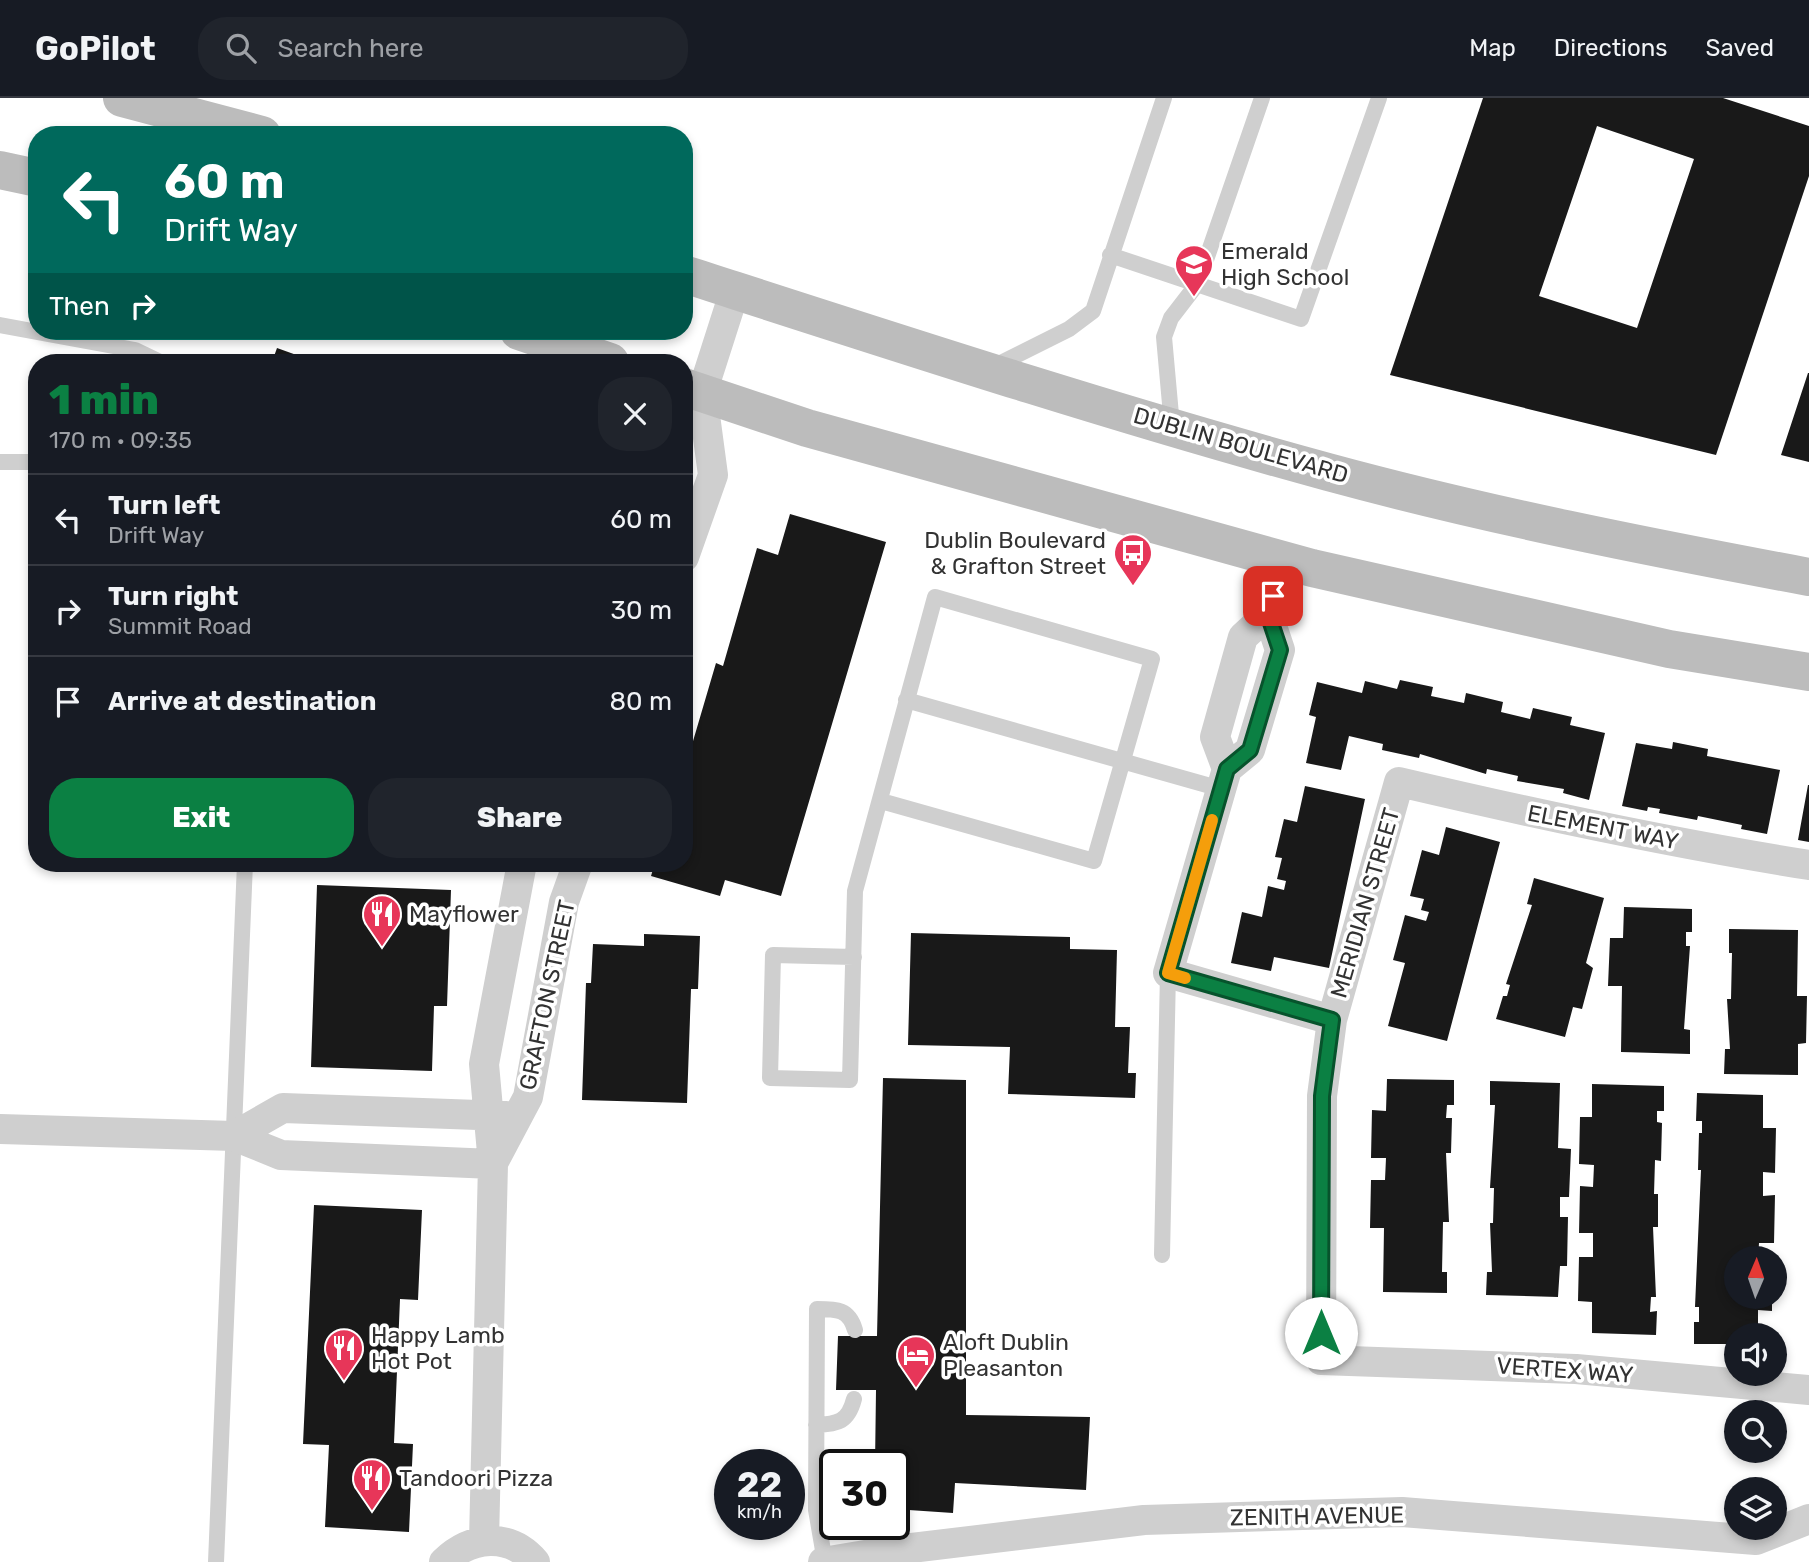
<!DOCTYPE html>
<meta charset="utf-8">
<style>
:root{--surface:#171b24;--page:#20242c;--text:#f1f3f6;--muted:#9ea1a6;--line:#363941;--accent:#0b8043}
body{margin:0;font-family:Rubik,sans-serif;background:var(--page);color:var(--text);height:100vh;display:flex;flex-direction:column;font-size:26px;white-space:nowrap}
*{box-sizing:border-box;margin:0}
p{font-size:23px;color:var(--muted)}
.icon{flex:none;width:38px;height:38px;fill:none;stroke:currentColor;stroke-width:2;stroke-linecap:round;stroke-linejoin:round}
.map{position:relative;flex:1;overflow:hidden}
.drawer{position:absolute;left:28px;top:256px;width:665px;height:518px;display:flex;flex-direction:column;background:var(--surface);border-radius:28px;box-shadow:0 4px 10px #0003}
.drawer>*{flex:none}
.banner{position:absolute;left:28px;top:28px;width:665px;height:214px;border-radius:28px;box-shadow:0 4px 10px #0003;background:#00695c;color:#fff;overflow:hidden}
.needle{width:46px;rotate:2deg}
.buttons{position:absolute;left:1724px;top:1148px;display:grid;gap:14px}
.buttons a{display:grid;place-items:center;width:63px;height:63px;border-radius:50%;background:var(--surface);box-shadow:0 4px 10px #0003;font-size:35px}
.speed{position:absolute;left:714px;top:1351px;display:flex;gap:14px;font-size:35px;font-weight:700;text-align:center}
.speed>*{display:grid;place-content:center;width:91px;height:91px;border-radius:50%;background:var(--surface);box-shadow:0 4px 10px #0003;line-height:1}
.speed small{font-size:18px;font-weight:400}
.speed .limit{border:4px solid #111;border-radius:10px;background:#fff;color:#111}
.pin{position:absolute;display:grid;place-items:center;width:60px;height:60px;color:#fff;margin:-30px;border-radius:14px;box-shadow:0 4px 10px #0006}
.me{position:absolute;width:77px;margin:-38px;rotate:0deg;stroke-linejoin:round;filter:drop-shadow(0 0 5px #0008)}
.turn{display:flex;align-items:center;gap:24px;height:147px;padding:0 21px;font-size:32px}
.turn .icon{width:91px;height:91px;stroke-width:2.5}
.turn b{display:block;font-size:49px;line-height:60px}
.then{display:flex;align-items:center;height:66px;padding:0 21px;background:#0003;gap:14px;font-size:26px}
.round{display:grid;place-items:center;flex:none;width:74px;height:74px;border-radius:28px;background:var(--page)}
.overview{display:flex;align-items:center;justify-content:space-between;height:119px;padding:0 21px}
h1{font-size:42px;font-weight:800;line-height:52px;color:var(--accent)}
.primary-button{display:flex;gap:14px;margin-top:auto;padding:14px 21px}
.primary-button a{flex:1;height:80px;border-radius:28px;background:var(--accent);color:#fff;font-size:28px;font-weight:800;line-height:80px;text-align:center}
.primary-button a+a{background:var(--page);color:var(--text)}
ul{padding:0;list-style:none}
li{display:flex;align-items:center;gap:21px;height:91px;padding:0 21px;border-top:2px solid var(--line)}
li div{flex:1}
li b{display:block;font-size:26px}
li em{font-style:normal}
header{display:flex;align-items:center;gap:42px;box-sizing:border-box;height:98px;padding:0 35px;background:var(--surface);border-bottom:2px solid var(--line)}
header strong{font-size:33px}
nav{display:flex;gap:38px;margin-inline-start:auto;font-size:24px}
.search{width:490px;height:63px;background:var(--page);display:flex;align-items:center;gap:18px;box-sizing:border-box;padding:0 24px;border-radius:28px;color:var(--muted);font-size:26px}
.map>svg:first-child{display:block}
.building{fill:#191919;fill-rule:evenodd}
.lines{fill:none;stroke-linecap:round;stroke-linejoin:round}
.lane{stroke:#cfcfcf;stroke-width:16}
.street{stroke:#cfcfcf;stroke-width:30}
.secondary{stroke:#bcbcbc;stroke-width:38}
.route-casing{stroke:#07532c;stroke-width:18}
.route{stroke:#0b8043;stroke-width:12}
.slow{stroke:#f59e0b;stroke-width:12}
.labels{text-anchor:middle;stroke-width:7;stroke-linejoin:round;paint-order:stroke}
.poi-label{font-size:23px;fill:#323232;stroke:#fff;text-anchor:start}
.street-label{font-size:23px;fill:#323232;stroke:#fff}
</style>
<header>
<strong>GoPilot</strong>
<div class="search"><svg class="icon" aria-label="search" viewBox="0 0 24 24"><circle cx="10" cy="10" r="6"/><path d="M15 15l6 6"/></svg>Search here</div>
<nav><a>Map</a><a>Directions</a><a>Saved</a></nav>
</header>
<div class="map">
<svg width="1809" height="1464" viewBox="0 0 1809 1464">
<rect width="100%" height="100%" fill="#fff"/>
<!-- building -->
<path class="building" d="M1483,0H1723L1809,28V78L1716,357L1390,277ZM1597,28L1694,61L1637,230L1539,198Z
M277,250L316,264H272Z
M1808,275H1809V364L1781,357Z
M790,416L886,444L781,798L725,782L720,798L651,778L655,765H684V691L691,669L686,667L716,565L723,568L757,450L778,457Z
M1400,582L1433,589L1431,598L1464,605L1466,595L1503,604L1501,614L1530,621L1533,610L1572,619L1570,627L1605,635L1589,702L1563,695L1564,691L1517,683L1518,678L1487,671L1486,676L1420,656L1419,660L1382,652L1383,646L1349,638L1341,672L1306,665L1316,619L1309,617L1317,584L1362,595L1365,583L1397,591Z
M1673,644L1708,651L1707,658L1780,672L1767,736L1741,731L1742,727L1698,718L1697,722L1659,715L1660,711L1648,709L1647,713L1622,708L1636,645L1672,651Z
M1808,687H1809V744L1798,742Z
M1305,688L1365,701L1329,870L1274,859L1271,873L1231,865L1242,814L1262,819L1268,788L1284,792L1286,783L1277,781L1282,760L1275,759L1284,721L1297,724Z
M1446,729L1500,744L1447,943L1388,928L1405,865L1393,862L1405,817L1426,823L1429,814L1421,812L1424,801L1410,798L1422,752L1439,757Z
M1534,780L1604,800L1586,865L1593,870L1582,911L1573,909L1565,939L1496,921L1503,898H1507L1510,887L1506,886L1532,807L1527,806Z
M317,787L451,792L447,908H434L432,973L311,969Z
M1624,809L1692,811V834H1686V848H1690L1684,931L1690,932V956L1621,954L1622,888H1608L1610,840H1623Z
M1729,831L1798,832L1797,898H1807L1806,945L1798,946V977L1724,976L1725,951H1730L1727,901H1731L1732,855H1729Z
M911,835L1070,839V851L1117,852L1115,929H1130L1128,975H1136L1135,1000L1008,996L1010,949L908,947Z
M644,836L700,838L698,891H691L687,1005L582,1002L586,885H591L593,846L644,848Z
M883,980L966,982V1317L1090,1319L1086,1392L955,1385L953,1415L894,1411V1367H875L876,1292H836L838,1238H877Z
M1387,981L1454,982V1007H1447L1446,1020H1452L1451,1055H1446L1449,1124H1443L1442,1174H1447V1195L1383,1194L1384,1130H1370L1371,1082H1385L1386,1060H1371L1372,1012L1386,1013Z
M1490,983L1560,985L1558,1050L1571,1051L1569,1099H1560V1119H1568L1567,1168H1560L1558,1199L1486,1197L1487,1174H1492L1490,1125H1493L1494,1090H1490L1495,1007H1490Z
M1592,986L1664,988V1013H1657V1024L1662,1025L1661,1063L1655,1062L1654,1096H1658V1129H1653L1656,1199H1651L1650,1214L1657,1213L1656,1237L1592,1235V1204L1578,1203L1579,1159H1593V1135H1579L1580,1088L1593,1089L1594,1067L1579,1066L1580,1019H1592Z
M1697,995L1763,997V1030H1776L1775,1075L1763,1074V1098L1775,1097L1774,1145H1759L1758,1160H1736V1199H1772V1213L1758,1212V1237H1736V1246H1694V1224H1699V1209H1695L1701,1072H1698L1699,1035H1702V1023H1696Z
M314,1107L422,1112L418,1202L400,1201L394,1345L413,1346L409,1434L325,1429L329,1347L303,1346Z"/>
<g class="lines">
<!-- lane -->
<path class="lane" d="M1110,157L1301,221L1379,0
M0,227L135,252L160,264
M993,269L1069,231L1093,213L1164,0
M1172,328L1164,239L1171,220L1198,185L1262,0
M0,364H37
M906,602L1221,691
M854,859L773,857L770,980L850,982L855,793L935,499L1152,561L1094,763L881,703
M1162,1157L1168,875
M816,1327C838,1326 848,1324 854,1301
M216,1464L245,765
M825,1464L816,1412L817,1211C837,1211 849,1211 855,1232"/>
<!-- street -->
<path class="street" d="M689,308L702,295L735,192
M684,459L713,377L702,295
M1268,516L1280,552L1250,652L1227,671L1215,639L1243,539L1268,516L1283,462
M1227,671L1168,875L1332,922
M1809,767C1671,745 1535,716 1399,684L1332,922L1322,998L1321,1262L1576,1271L1809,1292
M0,1031L234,1038L281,1057L493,1066
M234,1038L283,1010L506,1018
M493,1065L528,999L564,804L578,765
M484,1443L493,1066L484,966L522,765
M444,1464C471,1438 509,1434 535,1464
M823,1464L895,1452L1144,1422L1402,1414L1756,1442L1809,1421"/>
<!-- secondary -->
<path class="secondary" d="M122,0L262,37
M0,72L37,80
M684,176C898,245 1112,315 1328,374C1486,417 1648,449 1809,479
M519,233L610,264
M684,289L807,330L1312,470L1669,551L1809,574"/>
</g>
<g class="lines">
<defs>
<path id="route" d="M1273,498L1268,516L1280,552L1250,652L1227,671L1168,875L1332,922L1322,998L1321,1235"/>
</defs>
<!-- route casing -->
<use href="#route" class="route-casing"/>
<!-- route -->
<use href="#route" class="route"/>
<!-- slow -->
<path class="slow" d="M1185,880L1168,875L1212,722"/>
</g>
<!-- icons -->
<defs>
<symbol id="school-pin" viewBox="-11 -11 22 30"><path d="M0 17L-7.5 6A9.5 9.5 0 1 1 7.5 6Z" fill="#e73659" stroke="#fff"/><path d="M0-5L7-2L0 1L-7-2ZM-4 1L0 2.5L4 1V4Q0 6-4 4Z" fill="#fff"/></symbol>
<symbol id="bus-pin" viewBox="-11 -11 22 30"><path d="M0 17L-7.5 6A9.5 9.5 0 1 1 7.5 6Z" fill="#e73659" stroke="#fff"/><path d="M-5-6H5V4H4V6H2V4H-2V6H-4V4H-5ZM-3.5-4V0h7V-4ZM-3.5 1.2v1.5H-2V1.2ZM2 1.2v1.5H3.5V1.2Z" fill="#fff"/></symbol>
<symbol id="restaurant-pin" viewBox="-11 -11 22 30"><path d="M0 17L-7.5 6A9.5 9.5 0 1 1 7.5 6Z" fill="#e73659" stroke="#fff"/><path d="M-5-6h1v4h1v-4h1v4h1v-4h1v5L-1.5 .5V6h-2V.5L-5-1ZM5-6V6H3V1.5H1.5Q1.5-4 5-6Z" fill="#fff"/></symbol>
<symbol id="hotel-pin" viewBox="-11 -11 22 30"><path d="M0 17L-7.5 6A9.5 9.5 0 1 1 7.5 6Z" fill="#e73659" stroke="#fff"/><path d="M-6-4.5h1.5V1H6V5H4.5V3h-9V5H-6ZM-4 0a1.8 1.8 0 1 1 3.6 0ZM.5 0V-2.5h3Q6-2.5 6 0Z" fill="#fff"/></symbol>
</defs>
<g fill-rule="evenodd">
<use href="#school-pin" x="1172" y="144" width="44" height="60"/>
<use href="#bus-pin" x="1111" y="433" width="44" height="60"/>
<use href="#restaurant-pin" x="360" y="794" width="44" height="60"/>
<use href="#restaurant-pin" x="322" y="1228" width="44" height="60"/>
<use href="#hotel-pin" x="894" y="1235" width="44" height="60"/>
<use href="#restaurant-pin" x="350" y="1358" width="44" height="60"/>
</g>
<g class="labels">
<!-- poi labels -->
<g class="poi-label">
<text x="1221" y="161">Emerald<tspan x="1221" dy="26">High School</tspan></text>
<text x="1106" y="450" text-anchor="end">Dublin Boulevard<tspan x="1106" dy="26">&amp; Grafton Street</tspan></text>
<text x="409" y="824">Mayflower</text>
<text x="371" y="1245">Happy Lamb<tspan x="371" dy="26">Hot Pot</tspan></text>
<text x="943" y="1252">Aloft Dublin<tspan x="943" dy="26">Pleasanton</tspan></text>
<text x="399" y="1388">Tandoori Pizza</text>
</g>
<!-- street labels -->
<g class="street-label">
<text transform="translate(1241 347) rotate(16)" y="8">DUBLIN BOULEVARD</text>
<text transform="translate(1603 729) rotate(11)" y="8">ELEMENT WAY</text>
<text transform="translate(1365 805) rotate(-74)" y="8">MERIDIAN STREET</text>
<text transform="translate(547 897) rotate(-78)" y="8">GRAFTON STREET</text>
<text transform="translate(1565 1272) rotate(4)" y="8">VERTEX WAY</text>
<text transform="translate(1317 1418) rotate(-1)" y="8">ZENITH AVENUE</text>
</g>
</g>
</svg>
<div class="buttons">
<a><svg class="needle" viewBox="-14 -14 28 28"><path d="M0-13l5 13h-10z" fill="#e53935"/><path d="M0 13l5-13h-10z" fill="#9ea1a6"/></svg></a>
<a><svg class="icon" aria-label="sound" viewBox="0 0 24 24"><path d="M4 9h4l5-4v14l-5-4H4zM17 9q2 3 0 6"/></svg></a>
<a><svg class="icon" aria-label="search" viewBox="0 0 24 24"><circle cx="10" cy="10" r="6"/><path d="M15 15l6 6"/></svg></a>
<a><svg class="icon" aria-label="layers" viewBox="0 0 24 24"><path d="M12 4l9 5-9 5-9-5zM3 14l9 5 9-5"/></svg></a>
</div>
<div class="speed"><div>22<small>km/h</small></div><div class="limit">30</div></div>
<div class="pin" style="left:1273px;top:498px;background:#d93025"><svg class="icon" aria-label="arrive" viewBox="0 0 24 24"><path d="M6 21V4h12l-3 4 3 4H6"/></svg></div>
<svg class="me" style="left:1321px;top:1235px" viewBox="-20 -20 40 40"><circle r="19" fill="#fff"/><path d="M0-13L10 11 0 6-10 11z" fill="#0b8043"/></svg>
<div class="banner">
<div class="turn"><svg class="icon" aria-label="left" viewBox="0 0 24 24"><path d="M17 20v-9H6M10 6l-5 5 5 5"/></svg><div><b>60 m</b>Drift Way</div></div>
<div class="then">Then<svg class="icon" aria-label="right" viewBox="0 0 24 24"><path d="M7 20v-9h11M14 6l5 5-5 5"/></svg></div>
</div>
<section class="drawer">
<div class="overview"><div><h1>1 min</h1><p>170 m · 09:35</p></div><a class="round"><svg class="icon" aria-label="close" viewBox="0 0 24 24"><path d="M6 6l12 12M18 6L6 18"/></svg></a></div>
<ul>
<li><svg class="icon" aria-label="left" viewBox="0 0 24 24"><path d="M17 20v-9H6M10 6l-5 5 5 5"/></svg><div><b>Turn left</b><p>Drift Way</p></div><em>60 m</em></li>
<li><svg class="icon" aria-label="right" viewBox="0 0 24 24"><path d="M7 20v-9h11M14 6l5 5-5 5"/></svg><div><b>Turn right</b><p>Summit Road</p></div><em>30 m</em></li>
<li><svg class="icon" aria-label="arrive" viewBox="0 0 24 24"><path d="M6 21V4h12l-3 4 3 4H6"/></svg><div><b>Arrive at destination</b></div><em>80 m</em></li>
</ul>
<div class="primary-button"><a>Exit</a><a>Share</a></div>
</section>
</div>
